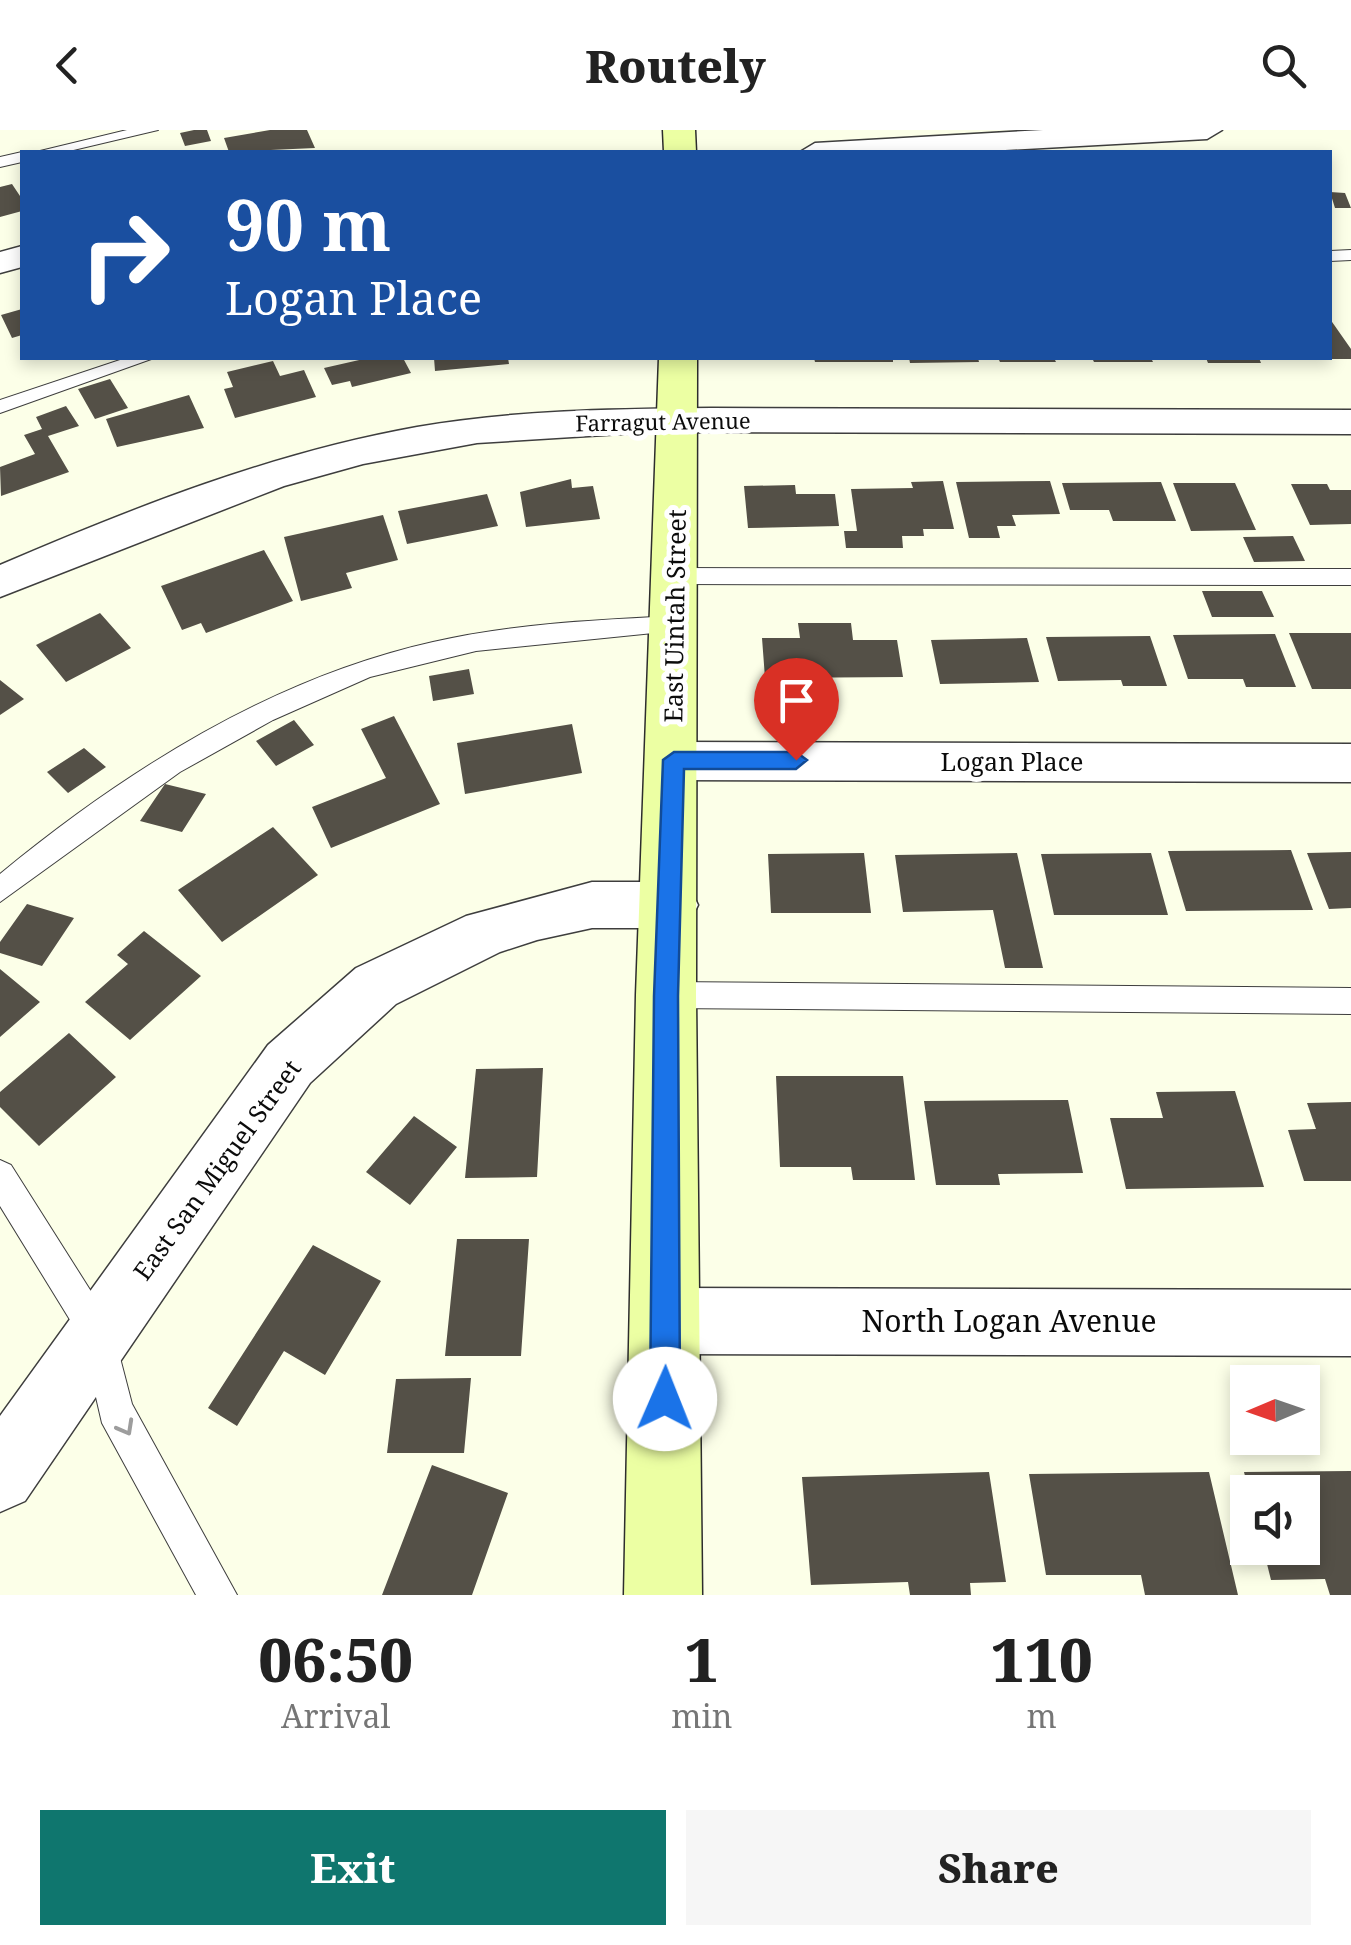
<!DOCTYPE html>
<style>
:root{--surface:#fff;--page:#f6f6f6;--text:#222;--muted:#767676;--accent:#0f766e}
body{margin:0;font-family:"Noto Serif",serif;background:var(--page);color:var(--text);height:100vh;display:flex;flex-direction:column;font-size:38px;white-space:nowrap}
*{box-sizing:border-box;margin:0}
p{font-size:32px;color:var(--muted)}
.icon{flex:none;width:55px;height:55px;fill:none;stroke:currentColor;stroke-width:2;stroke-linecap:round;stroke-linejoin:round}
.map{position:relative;height:1465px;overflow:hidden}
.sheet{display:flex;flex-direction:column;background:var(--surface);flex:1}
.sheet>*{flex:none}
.banner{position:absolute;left:20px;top:20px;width:1312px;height:210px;border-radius:0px;box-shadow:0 5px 15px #0003;background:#1a4fa0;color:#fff;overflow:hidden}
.needle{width:65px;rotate:268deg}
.buttons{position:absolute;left:1230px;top:1235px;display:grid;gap:20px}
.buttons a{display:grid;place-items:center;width:90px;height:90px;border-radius:0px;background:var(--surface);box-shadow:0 5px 15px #0003;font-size:50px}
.pin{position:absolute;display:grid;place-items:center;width:85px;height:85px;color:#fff;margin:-102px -42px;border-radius:50% 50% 50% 0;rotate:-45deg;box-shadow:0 0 10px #0007}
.pin .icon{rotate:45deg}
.me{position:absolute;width:110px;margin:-55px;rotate:1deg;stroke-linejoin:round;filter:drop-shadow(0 0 8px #0008)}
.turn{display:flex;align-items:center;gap:35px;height:210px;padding:0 40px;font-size:45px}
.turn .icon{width:130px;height:130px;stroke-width:2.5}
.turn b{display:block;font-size:70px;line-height:85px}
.eta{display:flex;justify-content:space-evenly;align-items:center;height:170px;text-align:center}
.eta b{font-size:60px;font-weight:800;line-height:70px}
.cta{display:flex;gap:20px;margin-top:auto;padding:20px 40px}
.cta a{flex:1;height:115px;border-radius:0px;background:var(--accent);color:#fff;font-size:40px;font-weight:800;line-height:115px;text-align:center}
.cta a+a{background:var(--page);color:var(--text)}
header{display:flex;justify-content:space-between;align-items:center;height:130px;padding:0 40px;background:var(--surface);font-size:45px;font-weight:800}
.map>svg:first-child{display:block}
.building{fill:#545047}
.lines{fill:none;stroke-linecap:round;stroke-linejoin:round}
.service-casing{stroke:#3e3e3e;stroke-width:2}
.minor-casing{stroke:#3e3e3e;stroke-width:3}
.secondary-casing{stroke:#2d2d2d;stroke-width:3}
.service{fill:#fff;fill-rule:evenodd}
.minor{fill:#fff;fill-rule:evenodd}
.secondary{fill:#ecffa3;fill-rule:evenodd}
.oneway{stroke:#9d9d9d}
.route{fill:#1a73e8;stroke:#114b97;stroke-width:2.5}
.labels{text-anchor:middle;stroke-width:10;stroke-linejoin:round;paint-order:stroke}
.far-street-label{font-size:22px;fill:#0b0b0b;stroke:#fff}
.street-label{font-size:25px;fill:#0b0b0b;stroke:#fff}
.near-street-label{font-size:30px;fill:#0b0b0b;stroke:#fff}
</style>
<header><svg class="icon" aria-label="back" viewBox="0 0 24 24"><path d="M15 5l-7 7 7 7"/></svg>Routely<svg class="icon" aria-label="search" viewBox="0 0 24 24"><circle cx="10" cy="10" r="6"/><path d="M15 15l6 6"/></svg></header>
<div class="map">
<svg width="1351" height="1465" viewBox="0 0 1351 1465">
<rect width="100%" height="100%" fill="#fcffe8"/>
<!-- building -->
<path class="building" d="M194,0H207L211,11L185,16L180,3Z
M270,0H307L315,18L229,22L224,8Z
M12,54L22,69V81L0,87V57Z
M1330,62L1345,63L1351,78H1335Z
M22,179V205L12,208L1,185Z
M1330,189L1351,219V229H1330Z
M368,228H403L411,243L352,257L350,251L332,255L324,238Z
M434,228H508L509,234L435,241Z
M814,228H893V232H815Z
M909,228H978L979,232L910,233Z
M998,228H1054L1056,232H1000Z
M1092,228H1151L1153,232H1094Z
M1206,228H1259L1261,233H1208Z
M273,231L280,246L304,240L316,267L235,288L224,259L233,257L227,242Z
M110,249L128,278L95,289L78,259Z
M189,265L204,298L117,317L106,289Z
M66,276L79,296L48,306L69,342L1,366L0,337L35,324L24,305L42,299L36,287Z
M571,349L572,358L593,356L600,389L526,397L520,362Z
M943,351L954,399H923L924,406H902L903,418H846L844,401H857L851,359L913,358L911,352Z
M1050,351L1060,384L1012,385L1016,396H997L1000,408H969L956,352Z
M1161,352L1176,391H1113L1109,380H1070L1062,353Z
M1173,353H1235L1256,400L1191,401Z
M1291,354H1327L1330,360H1351V394L1310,395Z
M795,355L796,364H835L839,396L748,398L744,356Z
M487,364L498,396L407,414L398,381Z
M383,385L398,430L346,443L352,458L301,471L284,407Z
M1293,406L1305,431L1254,432L1243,407Z
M264,420L293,471L206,503L201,493L182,500L161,456Z
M1202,461H1262L1274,487H1212Z
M100,483L131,518L66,552L36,515Z
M798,493H851L853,510H897L903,547L765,548L762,508H800Z
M1289,503H1351V559H1312Z
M1275,504L1296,557H1246L1243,549H1188L1173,505Z
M1150,506L1167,556H1123L1121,550L1058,551L1046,507Z
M1027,508L1039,552L940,554L931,510Z
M469,539L474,564L433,571L429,546Z
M0,550L24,569L0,585Z
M394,586L440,674L331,718L312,677L386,648L361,599Z
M294,590L314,615L276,636L256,611Z
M572,594L582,643L465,664L457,613Z
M84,618L106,637L68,663L47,642Z
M165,654L206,664L182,702L140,691Z
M273,697L318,745L222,812L178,760Z
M1291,720L1313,780L1186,781L1168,721Z
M1351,722V778L1329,779L1307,723Z
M864,723L871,783H771L768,724Z
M1017,723L1043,838H1005L993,780L903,782L895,725Z
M1151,723L1168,785H1054L1041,724Z
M27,774L74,788L42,836L0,823V812Z
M144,801L201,846L130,910L85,872L128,834L117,825Z
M0,839L40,872L0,907Z
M69,903L116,947L39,1016L0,977V962Z
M543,938L537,1047L465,1048L476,939Z
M776,946H903L915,1050H853L851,1037H780Z
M1235,961L1264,1057L1126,1059L1110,988H1163L1156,962Z
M1068,970L1083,1043L998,1044L1000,1055H936L924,971Z
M1351,972V1051H1304L1288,1000L1316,999L1307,973Z
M414,986L457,1017L410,1075L366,1042Z
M457,1109H529L521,1226H445Z
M313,1115L381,1151L325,1245L284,1221L237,1296L208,1278Z
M471,1248L464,1323H387L396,1249Z
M432,1335L508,1363L472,1465H382Z
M1351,1341V1465H1330L1325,1449L1271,1450L1263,1418H1302V1362H1249L1244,1342Z
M989,1342L1006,1452L970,1453L971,1465H910L908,1452L811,1455L802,1347Z
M1209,1342L1238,1465H1145L1141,1445H1046L1029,1344Z"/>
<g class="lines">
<defs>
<path id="service" d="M127,0H158L65,22H36Z
M22,22V32L0,37V27Z
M1351,120V130L1330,131V121Z
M126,228H154L0,283V270Z
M676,438L1351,439V455L676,454L665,446Z
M675,486L687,494L683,500L476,521L370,547L273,590L180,642L0,772V744C126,640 272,548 433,512C512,494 594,490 675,486Z
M666,852L1351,858V884L666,878L656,874L651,865L656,856Z
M0,1030L11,1035L111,1193L132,1274L237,1465H196L102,1293L83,1211L0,1076Z"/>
<path id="minor" d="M1043,0H1222L1207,9L970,22H800L815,13Z
M22,116V137L0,143V122Z
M712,278L1351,280V304L653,302L477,313L363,334L284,356L0,467V435C135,377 272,323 417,297C514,280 614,279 712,278Z
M673,612L1351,614V652L673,650L656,645L648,631L656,617Z
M592,752H671L690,759L698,775L690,791L671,798H592L537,810L500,822L396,874L310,953L25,1371L0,1382V1286L268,915L356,838L466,786Z
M666,1158L1351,1160V1226L666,1224L643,1214L633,1191L643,1168Z"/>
<path id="secondary" d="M663,0H695L696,22H664Z
M659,228H697L696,865L702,1465H624L636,865Z"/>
</defs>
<!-- service casing -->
<use href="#service" class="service-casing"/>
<!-- minor casing -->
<use href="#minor" class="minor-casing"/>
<!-- secondary casing -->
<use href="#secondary" class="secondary-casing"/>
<!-- service -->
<use href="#service" class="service"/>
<!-- minor -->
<use href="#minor" class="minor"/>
<!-- secondary -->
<use href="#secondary" class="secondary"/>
</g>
<!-- one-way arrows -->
<defs><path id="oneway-chevron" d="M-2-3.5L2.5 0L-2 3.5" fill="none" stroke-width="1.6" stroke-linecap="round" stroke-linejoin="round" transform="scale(2.5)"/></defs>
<use class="oneway" href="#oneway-chevron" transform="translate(126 1298) rotate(61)"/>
<!-- route -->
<path class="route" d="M674,622H796L807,630L796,639H684L678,866L680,1269L676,1280L665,1284L654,1280L650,1269L654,866L663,630Z"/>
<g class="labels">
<!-- far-street labels -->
<g class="far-street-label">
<text transform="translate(663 292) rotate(-1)" y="8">Farragut Avenue</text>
</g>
<!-- street labels -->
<g class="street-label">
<text transform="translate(675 486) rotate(-89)" y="9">East Uintah Street</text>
<text x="1012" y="641">Logan Place</text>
<text transform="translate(217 1040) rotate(-54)" y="9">East San Miguel Street</text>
</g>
<!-- near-street labels -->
<g class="near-street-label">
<text x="1009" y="1202">North Logan Avenue</text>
</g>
</g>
</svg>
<div class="buttons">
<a><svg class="needle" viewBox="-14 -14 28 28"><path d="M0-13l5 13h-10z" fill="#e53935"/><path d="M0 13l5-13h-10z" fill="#767676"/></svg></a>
<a><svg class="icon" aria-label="sound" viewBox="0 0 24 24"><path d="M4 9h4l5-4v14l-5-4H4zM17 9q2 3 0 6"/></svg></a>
</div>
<div class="pin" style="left:796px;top:630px;background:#d93025"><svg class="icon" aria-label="arrive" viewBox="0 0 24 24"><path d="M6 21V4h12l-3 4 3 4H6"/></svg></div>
<svg class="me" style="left:665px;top:1269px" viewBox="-20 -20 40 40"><circle r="19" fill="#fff"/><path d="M0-13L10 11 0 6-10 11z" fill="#1a73e8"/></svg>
<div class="banner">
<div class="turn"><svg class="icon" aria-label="right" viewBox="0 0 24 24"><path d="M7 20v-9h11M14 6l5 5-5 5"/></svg><div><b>90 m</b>Logan Place</div></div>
</div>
</div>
<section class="sheet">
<div class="eta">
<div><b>06:50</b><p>Arrival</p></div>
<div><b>1</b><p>min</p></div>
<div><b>110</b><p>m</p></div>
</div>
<div class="cta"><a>Exit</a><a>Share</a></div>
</section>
